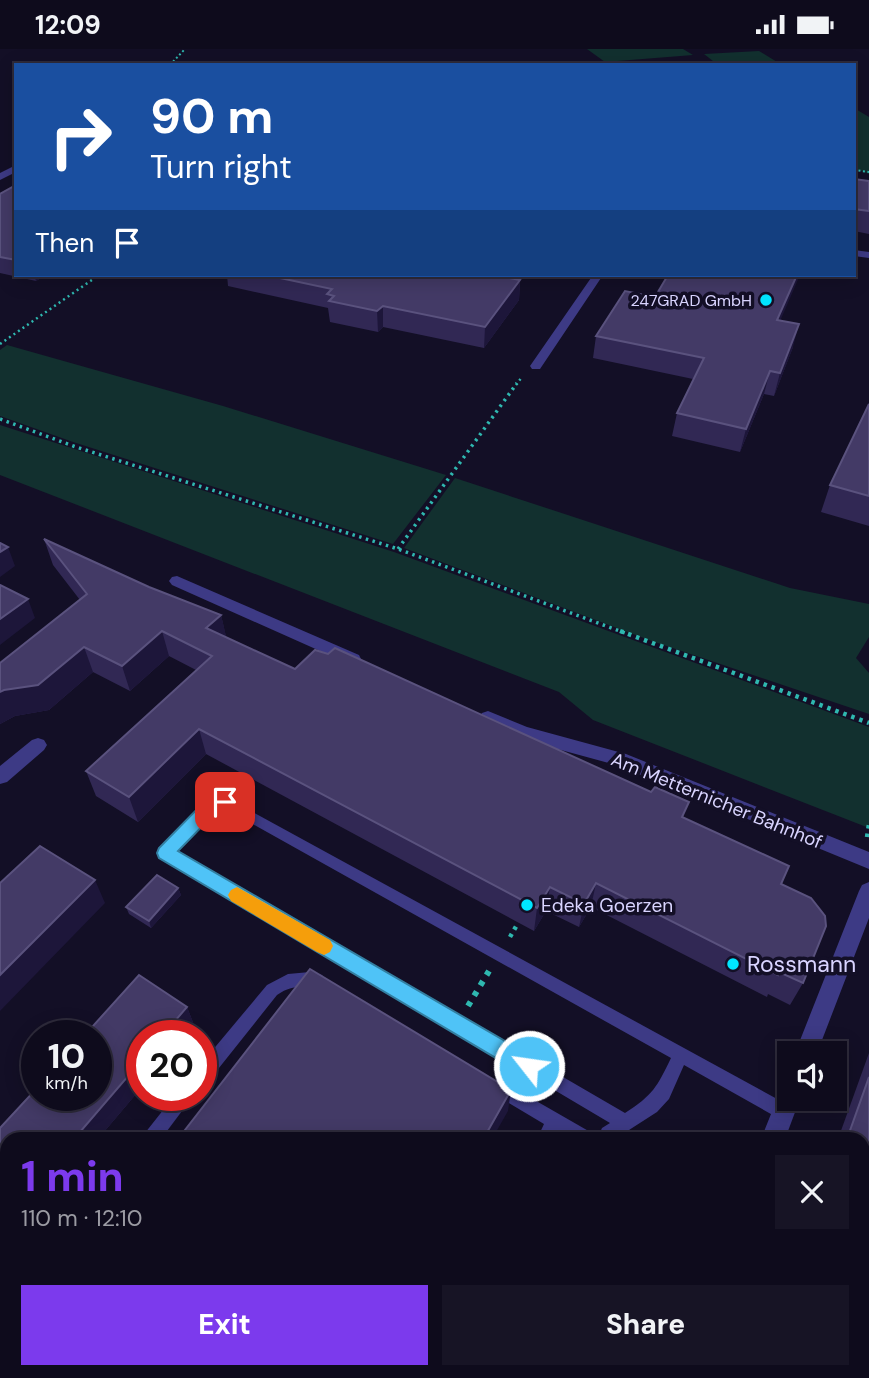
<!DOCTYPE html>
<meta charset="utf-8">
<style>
:root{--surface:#0e0b1c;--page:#171425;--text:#f1f3f6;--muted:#9b9ba3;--line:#2e2b3b;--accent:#7c3aed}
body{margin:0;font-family:"DM Sans",sans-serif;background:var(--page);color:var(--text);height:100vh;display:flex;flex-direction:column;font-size:26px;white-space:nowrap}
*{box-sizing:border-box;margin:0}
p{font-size:23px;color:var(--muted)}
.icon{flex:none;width:38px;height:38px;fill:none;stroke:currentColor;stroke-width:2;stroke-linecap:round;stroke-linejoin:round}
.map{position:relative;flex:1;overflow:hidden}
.sheet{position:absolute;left:0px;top:1083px;width:870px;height:247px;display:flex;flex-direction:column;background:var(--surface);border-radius:21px 21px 0 0;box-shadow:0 4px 18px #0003,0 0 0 2px var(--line)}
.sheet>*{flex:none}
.top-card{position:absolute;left:14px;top:14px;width:842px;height:214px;border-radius:0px;box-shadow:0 4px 18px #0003,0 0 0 2px var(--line);background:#1a4fa0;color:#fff;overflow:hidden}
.buttons{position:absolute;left:777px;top:992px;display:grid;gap:14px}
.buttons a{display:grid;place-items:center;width:70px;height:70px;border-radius:0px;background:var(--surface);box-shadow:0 4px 18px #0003,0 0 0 2px var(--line);font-size:35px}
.speed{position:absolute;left:21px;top:971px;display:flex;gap:14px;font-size:35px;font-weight:700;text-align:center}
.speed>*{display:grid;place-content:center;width:91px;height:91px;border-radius:50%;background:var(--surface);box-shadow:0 4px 18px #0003,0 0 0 2px var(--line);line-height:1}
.speed small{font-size:18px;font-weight:400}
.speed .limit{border:10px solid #d22;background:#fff;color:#111}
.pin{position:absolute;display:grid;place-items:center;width:60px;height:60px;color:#fff;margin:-30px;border-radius:14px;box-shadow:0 4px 10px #0006}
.me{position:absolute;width:77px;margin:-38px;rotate:300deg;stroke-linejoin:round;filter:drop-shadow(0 0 5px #0008)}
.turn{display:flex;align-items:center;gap:24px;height:147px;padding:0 21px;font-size:32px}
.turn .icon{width:91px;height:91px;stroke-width:2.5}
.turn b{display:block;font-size:49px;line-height:60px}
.then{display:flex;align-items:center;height:66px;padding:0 21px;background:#0003;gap:14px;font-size:26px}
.round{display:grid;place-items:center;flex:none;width:74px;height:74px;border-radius:0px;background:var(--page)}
.headline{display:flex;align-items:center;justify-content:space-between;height:119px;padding:0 21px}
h1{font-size:42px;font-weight:800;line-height:52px;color:var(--accent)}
.primary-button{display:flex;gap:14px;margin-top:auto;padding:14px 21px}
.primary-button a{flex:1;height:80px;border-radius:0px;background:var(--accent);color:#fff;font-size:28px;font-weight:800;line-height:80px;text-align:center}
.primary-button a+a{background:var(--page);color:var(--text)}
.status{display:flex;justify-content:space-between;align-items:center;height:49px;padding:0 35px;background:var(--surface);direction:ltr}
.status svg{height:19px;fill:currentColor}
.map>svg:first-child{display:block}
.green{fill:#12302f}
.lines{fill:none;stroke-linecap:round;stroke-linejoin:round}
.path-far4{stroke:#2fb8b0;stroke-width:2;stroke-dasharray:2 2.5;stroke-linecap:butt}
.path-far3{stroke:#2fb8b0;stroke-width:2.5;stroke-dasharray:2 3.5;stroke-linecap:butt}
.path-far2{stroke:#2fb8b0;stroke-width:3.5;stroke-dasharray:2.5 4.5;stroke-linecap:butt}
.path-far1{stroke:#2fb8b0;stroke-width:4.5;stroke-dasharray:3.5 5;stroke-linecap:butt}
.path{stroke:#2fb8b0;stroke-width:6;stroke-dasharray:5 7;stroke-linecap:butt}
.service{fill:#3d3a85;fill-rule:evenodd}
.minor{fill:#3d3a85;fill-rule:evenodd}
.tertiary{fill:#3d3a85;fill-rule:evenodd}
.wall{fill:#312854}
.shaded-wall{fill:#1d163a}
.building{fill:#433a66;stroke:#5a527e;stroke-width:2}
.route{fill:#4fc3f7;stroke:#337fa1;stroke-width:2}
.slow{fill:#f59e0b}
.poi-dot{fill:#00e5ff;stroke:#130f26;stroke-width:2.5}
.labels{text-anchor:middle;stroke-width:7;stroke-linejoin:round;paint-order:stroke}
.far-poi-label{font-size:16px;fill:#d9d4ff;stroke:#130f26;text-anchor:end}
.street-label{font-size:19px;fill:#d9d4ff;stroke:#130f26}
.poi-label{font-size:19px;fill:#d9d4ff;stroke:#130f26;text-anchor:start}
.near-poi-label{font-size:23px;fill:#d9d4ff;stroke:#130f26;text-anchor:start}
</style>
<div class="status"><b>12:09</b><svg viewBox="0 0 49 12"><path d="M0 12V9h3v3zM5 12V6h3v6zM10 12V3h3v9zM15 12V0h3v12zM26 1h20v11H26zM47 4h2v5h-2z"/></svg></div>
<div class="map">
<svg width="869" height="1329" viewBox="0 0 869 1329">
<rect width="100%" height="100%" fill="#130f26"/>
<!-- green -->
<path class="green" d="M587,0H683L693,6L605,13Z
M759,2L782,16H718L704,5Z
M854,59L869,68V125L854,119Z
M7,296L223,357L446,426L393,495L73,393L0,367V301Z
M0,376L394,503L869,678V779L593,671L559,643L0,426Z
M455,429L790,539L869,555V588L856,609L869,624V665L649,591L404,499Z"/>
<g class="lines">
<!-- path-far4 -->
<path class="path-far4" d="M170,16L185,0
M854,121L869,123"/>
<!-- path-far3 -->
<path class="path-far3" d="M0,295L99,226
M516,336L522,328"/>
<!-- path-far2 -->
<path class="path-far2" d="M0,370L76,398L398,500L625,584
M398,500L517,334"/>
<!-- path-far1 -->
<path class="path-far1" d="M620,582L869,674
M867,788L869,775
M510,888L518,874"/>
<!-- path -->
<path class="path" d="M468,957L489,922"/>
<!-- service -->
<path class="service" d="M225,748L790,1057L792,1063L790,1069L784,1071L778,1069L684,1016L669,1050L657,1063L615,1090H597L602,1079L610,1074L161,808L159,804L161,800L205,754ZM224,759L671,1009C657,1038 653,1046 625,1064L176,803L215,762Z
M310,923L322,926L325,931L322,936C305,942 297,932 277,946L207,1034L201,1036V1015L267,936L288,925Z
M498,1030L592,1084L594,1090H570L558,1083L554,1090H537L544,1075L492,1044L490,1038L492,1032Z
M175,1046H194L161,1090H143L145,1084Z
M410,1323H430L427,1329H407Z"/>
<!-- minor -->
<path class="minor" d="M593,226H603L540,320H532L530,317Z
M177,527L359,606L361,610L353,616L347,614L172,536L169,532L172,528Z
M488,662L527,678L626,705L869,803V820L616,716L517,689L482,674L479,669L482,664Z
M38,689L44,691L47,696L44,701L7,733L0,735V717L32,691Z
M869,833V869L817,1004H795L859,842L862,836Z
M789,1036V1050H800L785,1090H761L781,1040Z
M0,1244L7,1247V1276L0,1273Z
M61,1323H92L95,1329H64Z
M666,1323H694L693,1329H665Z"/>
<!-- tertiary -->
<path class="tertiary" d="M16,116V123L0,131V124Z
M854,201L869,203V209L854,207Z"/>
</g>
<!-- wall -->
<path class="wall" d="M854,130L869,132V185L854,182Z
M16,136V226H46L36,232L0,224V145Z
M227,226H497L520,231L519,251L484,299L383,278L378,283L330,273L328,259L228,237Z
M781,272L793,298L774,347L764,345L740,403L672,387L677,364L693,330L593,309L596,287Z
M869,355V477L821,463L830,436Z
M44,490L149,538L221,566L226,588L295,620L684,769L781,835L803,934L790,956L768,945L767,948L591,858L579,878L546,862L534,882L206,705L138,773L96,747L86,722L196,621L169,607L130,642L93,623L49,661L15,667L0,675V614L80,551L53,516Z
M178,839L181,846L151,879L129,865L126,858Z
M139,926L187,958L194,976L185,987H142V1038L98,1090H7V1104L0,1096V1079L37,1039V1046H96V987H84Z
M869,1004V1144L863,1145V1090H838Z
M284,1323H383L380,1329H291Z"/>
<!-- shaded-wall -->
<path class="shaded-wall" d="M34,226H46L36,232Z
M797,226H800L771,293L777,271Z
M520,231L519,251L484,299L485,278Z
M383,257V278L378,283L377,262Z
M799,275L793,298L774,347L780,324Z
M770,322L764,345L740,403L746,380Z
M8,498L15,517L0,528V503Z
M28,550L35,569L0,596V570Z
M221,566L227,591L206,579Z
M162,582L169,607L130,642L122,617Z
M84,598L93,623L49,661L15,667L0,675V643Z
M199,680L206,705L138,773L129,748Z
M95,831L105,854L0,962V926Z
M596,834L591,858L579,878L584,855Z
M550,838L546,862L534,882L537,859Z
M178,839L181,846L151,879L149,872Z
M187,958L194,976L185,987H162Z
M142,1011V1038L98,1090H74Z
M511,1041L508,1062L492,1090H485V1087Z
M374,1323H383L380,1329H370Z"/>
<!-- building -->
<path class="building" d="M854,130L869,132V162L854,160Z
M16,136V211L0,208V145Z
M266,226H494L520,231L485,278L383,257L377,262L329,252L334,247L327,245L332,240Z
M668,226H797L777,271L799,275L780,324L770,322L746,380L677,364L704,309L596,287L625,242L655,248Z
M869,355V447L830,436Z
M44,490L149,538L221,566L206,579L295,620L315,601L328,605L335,599L651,743L655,738L689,753L682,768L789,817L781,835L811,849L825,867L826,877L803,934L779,923L778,926L596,834L584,855L550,838L537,859L199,680L129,748L86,722L212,607L162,582L122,617L84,598L38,636L4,641L0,643V614L87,545Z
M0,494L8,498L0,503Z
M0,536L28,550L0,570Z
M40,797L95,831L0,926V834Z
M157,826L178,839L149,872L126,858Z
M310,920L511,1041L485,1087L490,1090H178Z
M139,926L187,958L162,987H142V1011L74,1090H7V1099L0,1093V1079L37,1039V1046H96V987H84Z
M869,1028V1129L863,1130V1090H847Z
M292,1323H374L370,1329H300Z"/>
<!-- route -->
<path class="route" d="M225,746L231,748L233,753L231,758L216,763L178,802L536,1010L539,1017L536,1024L529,1027L521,1024L159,809L157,804L159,799L204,753Z"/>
<!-- slow -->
<path class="slow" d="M237,838L330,891L333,897L330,903L324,906L317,903L231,852L228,846L231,841Z"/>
<!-- markers -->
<g class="poi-dot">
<circle cx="766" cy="251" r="7"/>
<circle cx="527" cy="856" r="7"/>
<circle cx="733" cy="915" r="7"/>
</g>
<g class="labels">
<!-- far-poi labels -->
<g class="far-poi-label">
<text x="752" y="257">247GRAD GmbH</text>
</g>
<!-- street labels -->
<g class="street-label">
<text transform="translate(717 751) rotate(22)" y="7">Am Metternicher Bahnhof</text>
</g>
<!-- poi labels -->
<g class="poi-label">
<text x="541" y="863">Edeka Goerzen</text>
</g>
<!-- near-poi labels -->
<g class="near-poi-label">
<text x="747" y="923">Rossmann</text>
</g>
</g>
</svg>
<div class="buttons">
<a><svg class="icon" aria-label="sound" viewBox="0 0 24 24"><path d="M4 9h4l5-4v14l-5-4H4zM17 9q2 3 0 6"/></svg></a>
</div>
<div class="speed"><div>10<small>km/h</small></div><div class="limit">20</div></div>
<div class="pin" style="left:225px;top:753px;background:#d93025"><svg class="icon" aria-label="arrive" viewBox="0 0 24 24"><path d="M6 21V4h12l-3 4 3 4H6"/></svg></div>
<svg class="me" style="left:529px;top:1017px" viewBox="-20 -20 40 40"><circle r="17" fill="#4fc3f7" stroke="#fff" stroke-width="3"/><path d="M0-11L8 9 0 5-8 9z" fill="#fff"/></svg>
<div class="top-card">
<div class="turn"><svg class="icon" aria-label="right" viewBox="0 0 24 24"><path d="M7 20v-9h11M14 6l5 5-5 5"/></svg><div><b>90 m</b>Turn right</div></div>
<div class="then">Then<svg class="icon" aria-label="arrive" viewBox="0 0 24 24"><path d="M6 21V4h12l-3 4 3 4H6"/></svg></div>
</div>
<section class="sheet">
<div class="headline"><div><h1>1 min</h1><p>110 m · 12:10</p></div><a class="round"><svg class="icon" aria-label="close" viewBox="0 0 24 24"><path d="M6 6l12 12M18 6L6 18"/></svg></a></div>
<div class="primary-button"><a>Exit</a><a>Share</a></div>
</section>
</div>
